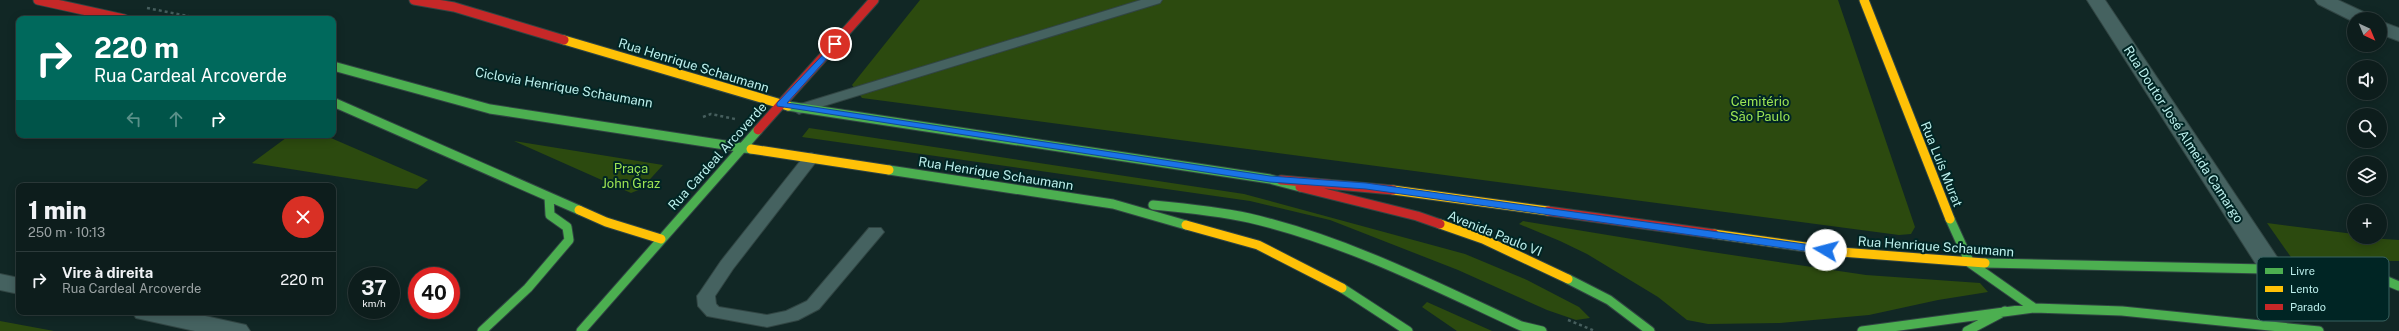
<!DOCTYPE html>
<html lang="pt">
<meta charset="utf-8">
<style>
:root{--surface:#0d1d1c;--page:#162625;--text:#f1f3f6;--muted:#9aa2a3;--line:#2d3b3b}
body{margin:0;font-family:"Public Sans",sans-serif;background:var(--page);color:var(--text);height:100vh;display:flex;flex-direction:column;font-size:15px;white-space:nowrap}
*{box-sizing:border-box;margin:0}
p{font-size:13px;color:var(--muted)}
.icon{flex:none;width:22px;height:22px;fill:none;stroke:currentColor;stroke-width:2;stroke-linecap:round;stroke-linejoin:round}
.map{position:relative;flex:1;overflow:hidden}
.drawer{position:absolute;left:16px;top:183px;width:320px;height:132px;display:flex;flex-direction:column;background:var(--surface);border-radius:8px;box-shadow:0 2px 10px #0003,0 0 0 1px var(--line)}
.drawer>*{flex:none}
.top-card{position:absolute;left:16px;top:16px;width:320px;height:122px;border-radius:8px;box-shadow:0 2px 10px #0003,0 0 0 1px var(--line);background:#00695c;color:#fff;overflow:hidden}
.needle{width:26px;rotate:136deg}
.fabs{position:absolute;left:2347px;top:12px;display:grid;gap:8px}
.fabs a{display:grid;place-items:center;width:40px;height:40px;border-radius:50%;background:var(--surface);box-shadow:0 2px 10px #0003,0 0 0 1px var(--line);font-size:20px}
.speed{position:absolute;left:348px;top:267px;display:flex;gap:8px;font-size:20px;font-weight:700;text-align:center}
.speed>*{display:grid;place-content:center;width:52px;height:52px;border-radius:50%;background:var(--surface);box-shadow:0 2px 10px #0003,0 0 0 1px var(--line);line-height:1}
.speed small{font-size:10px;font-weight:400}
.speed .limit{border:6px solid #d22;background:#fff;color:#111}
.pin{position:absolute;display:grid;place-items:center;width:34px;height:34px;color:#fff;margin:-17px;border:2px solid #fff;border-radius:50%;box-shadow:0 1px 4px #0007}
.me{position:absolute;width:44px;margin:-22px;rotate:278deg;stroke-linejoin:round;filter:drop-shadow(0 0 3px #0008)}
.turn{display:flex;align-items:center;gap:14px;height:84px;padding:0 12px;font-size:18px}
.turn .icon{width:52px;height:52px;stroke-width:2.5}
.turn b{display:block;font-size:28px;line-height:34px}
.lanes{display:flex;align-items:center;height:38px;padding:0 12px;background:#0003;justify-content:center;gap:20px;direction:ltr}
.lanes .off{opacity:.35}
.round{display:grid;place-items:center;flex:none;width:42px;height:42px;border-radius:21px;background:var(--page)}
.overview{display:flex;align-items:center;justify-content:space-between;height:68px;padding:0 12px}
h1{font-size:24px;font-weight:800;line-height:30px}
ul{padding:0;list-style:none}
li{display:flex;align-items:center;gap:12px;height:56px;padding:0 12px;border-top:1px solid var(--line)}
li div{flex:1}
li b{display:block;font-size:15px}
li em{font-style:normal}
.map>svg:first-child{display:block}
.green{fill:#2c4a0f}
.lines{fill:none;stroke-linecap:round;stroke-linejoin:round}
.lane-casing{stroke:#314543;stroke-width:2}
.street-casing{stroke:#314543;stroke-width:2}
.fast-casing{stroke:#314543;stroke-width:11}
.slow-casing{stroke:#314543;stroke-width:11}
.jam-casing{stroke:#314543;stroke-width:11}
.path{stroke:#465e5d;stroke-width:2.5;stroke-dasharray:3 3;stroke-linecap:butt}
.lane{fill:#456260;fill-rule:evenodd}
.street{fill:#456260;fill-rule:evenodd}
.fast{stroke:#4caf50;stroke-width:9}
.slow{stroke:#ffc107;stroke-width:9}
.jam{stroke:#c62828;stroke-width:9}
.route{fill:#1a73e8;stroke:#114b97}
.labels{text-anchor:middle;stroke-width:4;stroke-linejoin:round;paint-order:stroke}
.street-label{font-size:13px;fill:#bcefec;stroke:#002524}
.park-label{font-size:13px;fill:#9ce453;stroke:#002524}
.key{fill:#002524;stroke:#386260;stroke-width:1}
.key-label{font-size:11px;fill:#bcefec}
</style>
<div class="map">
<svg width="2399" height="331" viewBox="0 0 2399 331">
<rect width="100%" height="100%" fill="#112725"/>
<!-- green -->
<path class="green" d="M920,0H1838L1915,227L1911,234L1899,235L862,98L852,85Z
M809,128L1244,194L1465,254L1527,280L1579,307L1590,318L1576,320L1547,310L1458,270L1330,220L1250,201L802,137Z
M290,135H324L428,180L417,189L252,163Z
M514,141L663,165L641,189L631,193Z
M1523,221L1705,251L1866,275L1980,283L1988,292L1938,300L1869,315L1780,323L1708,324L1687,320L1658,297L1587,254L1560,241L1519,224Z
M2267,223L2354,234V237L2399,240V261L2293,260Z
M1427,302L1492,331H1457L1422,307Z
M0,321L54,331H0Z"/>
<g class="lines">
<defs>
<path id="lane" d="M1141,0H1162L1160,3L804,112L799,114L791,109L794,106Z
M811,153L817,155L819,158L733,269L715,296L716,304L719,307L767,315L786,311L807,301L869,228H881L884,232L819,309L798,320L767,327L707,316L698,306L697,296L700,292L721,261L805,155Z"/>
<path id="street" d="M2087,0H2105L2281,263L2284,269L2281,275L2272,277L2263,275Z
M2315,0H2338L2370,15L2372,19H2354V22L2318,4Z
M2380,21L2399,28V41L2380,34Z
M0,274L19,278V294L0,290Z
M132,312H187L246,325L250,331H195L136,318Z"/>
<path id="fast" d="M333,66L490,109L751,149
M333,102L579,210
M788,106L1270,179L1300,187
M889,170L1113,204L1186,225
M1153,205C1185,208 1217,211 1249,218C1344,240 1433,285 1521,326L1542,331
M1950,219L1970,263L2034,308
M1985,263L2363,271L2399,286
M1568,279L1609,300L1650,331
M1342,288L1408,331
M482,331L528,288L569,240L567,227L550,215L549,197
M581,331L758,130
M1862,331L2034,308L2122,311L2319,331
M1967,331L2005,311"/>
<path id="slow" d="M1864,0L1950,219
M564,40L788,106
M751,149L889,170
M1393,190L1548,211
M579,210L606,222L661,239
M1440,224L1483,239L1568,279
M1186,225L1258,245L1342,288
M1714,234L1841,252L1985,263"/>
<path id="jam" d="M38,0L124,19
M414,0L454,7L564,40
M758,130L874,0
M1281,180L1393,190
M1300,187L1417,216L1440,224
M1548,211L1714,234"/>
</defs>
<!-- lane casing -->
<use href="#lane" class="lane-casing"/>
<!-- street casing -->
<use href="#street" class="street-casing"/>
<!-- fast casing -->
<use href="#fast" class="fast-casing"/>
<!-- slow casing -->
<use href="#slow" class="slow-casing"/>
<!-- jam casing -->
<use href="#jam" class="jam-casing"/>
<!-- path -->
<path class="path" d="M147,8L203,19
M703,117L711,114L735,119
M1568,320L1595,331"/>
<!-- lane -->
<use href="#lane" class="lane"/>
<!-- street -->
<use href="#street" class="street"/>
<!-- fast -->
<use href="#fast" class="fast"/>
<!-- slow -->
<use href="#slow" class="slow"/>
<!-- jam -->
<use href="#jam" class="jam"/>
</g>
<!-- route -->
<path class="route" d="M835,42L838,43V46L787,103L1270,176L1366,183L1826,247L1831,250L1826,254L1366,189L1270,182L777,106V103Z"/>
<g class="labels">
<!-- street labels -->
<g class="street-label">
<text transform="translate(694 65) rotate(17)" y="5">Rua Henrique Schaumann</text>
<text transform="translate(564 87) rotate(10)" y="5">Ciclovia Henrique Schaumann</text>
<text transform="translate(2184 134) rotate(57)" y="5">Rua Doutor José Almeida Camargo</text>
<text transform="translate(717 156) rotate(-48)" y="5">Rua Cardeal Arcoverde</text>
<text transform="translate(1942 164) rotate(68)" y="5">Rua Luís Murat</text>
<text transform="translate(996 173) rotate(9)" y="5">Rua Henrique Schaumann</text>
<text transform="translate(1495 233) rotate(22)" y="5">Avenida Paulo VI</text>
<text transform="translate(1936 246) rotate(4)" y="5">Rua Henrique Schaumann</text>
</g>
<!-- park labels -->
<g class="park-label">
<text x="1760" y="106">Cemitério<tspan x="1760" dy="15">São Paulo</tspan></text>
<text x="631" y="173">Praça<tspan x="631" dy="15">John Graz</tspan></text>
</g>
</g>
<!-- legend -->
<rect x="2257" y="257" width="132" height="64" rx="6" class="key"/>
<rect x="2265" y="268" width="18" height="6" fill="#4caf50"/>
<rect x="2265" y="286" width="18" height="6" fill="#ffc107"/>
<rect x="2265" y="304" width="18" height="6" fill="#c62828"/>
<g class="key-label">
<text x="2290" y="275">Livre</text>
<text x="2290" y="293">Lento</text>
<text x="2290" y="311">Parado</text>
</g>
</svg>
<div class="fabs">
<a><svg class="needle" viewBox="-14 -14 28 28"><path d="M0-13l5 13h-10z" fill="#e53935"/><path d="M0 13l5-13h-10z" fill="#9aa2a3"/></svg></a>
<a><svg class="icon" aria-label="sound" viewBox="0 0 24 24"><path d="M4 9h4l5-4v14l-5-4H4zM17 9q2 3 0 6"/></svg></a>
<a><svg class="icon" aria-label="search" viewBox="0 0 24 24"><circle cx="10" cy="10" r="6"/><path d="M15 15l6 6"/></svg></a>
<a><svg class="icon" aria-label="layers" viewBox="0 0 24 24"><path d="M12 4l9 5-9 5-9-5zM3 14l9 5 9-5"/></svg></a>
<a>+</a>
</div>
<div class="speed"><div>37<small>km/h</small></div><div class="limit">40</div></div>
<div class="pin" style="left:835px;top:44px;background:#d93025"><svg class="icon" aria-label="arrive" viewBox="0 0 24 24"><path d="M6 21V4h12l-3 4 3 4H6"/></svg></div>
<svg class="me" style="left:1826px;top:250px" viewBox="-20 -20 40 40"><circle r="19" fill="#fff"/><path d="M0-13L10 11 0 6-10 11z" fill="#1a73e8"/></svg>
<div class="top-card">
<div class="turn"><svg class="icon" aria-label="right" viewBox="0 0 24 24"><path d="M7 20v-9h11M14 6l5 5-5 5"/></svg><div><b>220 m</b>Rua Cardeal Arcoverde</div></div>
<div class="lanes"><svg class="icon off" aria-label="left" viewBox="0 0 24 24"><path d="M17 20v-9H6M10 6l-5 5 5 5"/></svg><svg class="icon off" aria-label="ahead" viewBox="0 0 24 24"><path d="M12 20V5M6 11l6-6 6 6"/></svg><svg class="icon" aria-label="right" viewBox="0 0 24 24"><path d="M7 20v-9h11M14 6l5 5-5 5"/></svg></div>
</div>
<section class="drawer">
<div class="overview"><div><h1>1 min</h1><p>250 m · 10:13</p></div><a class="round" style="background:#d93025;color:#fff"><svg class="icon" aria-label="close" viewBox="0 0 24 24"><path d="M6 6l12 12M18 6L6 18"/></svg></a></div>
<ul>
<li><svg class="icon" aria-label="right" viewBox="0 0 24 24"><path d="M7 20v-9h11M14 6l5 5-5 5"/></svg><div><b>Vire à direita</b><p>Rua Cardeal Arcoverde</p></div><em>220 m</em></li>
</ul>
</section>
</div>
